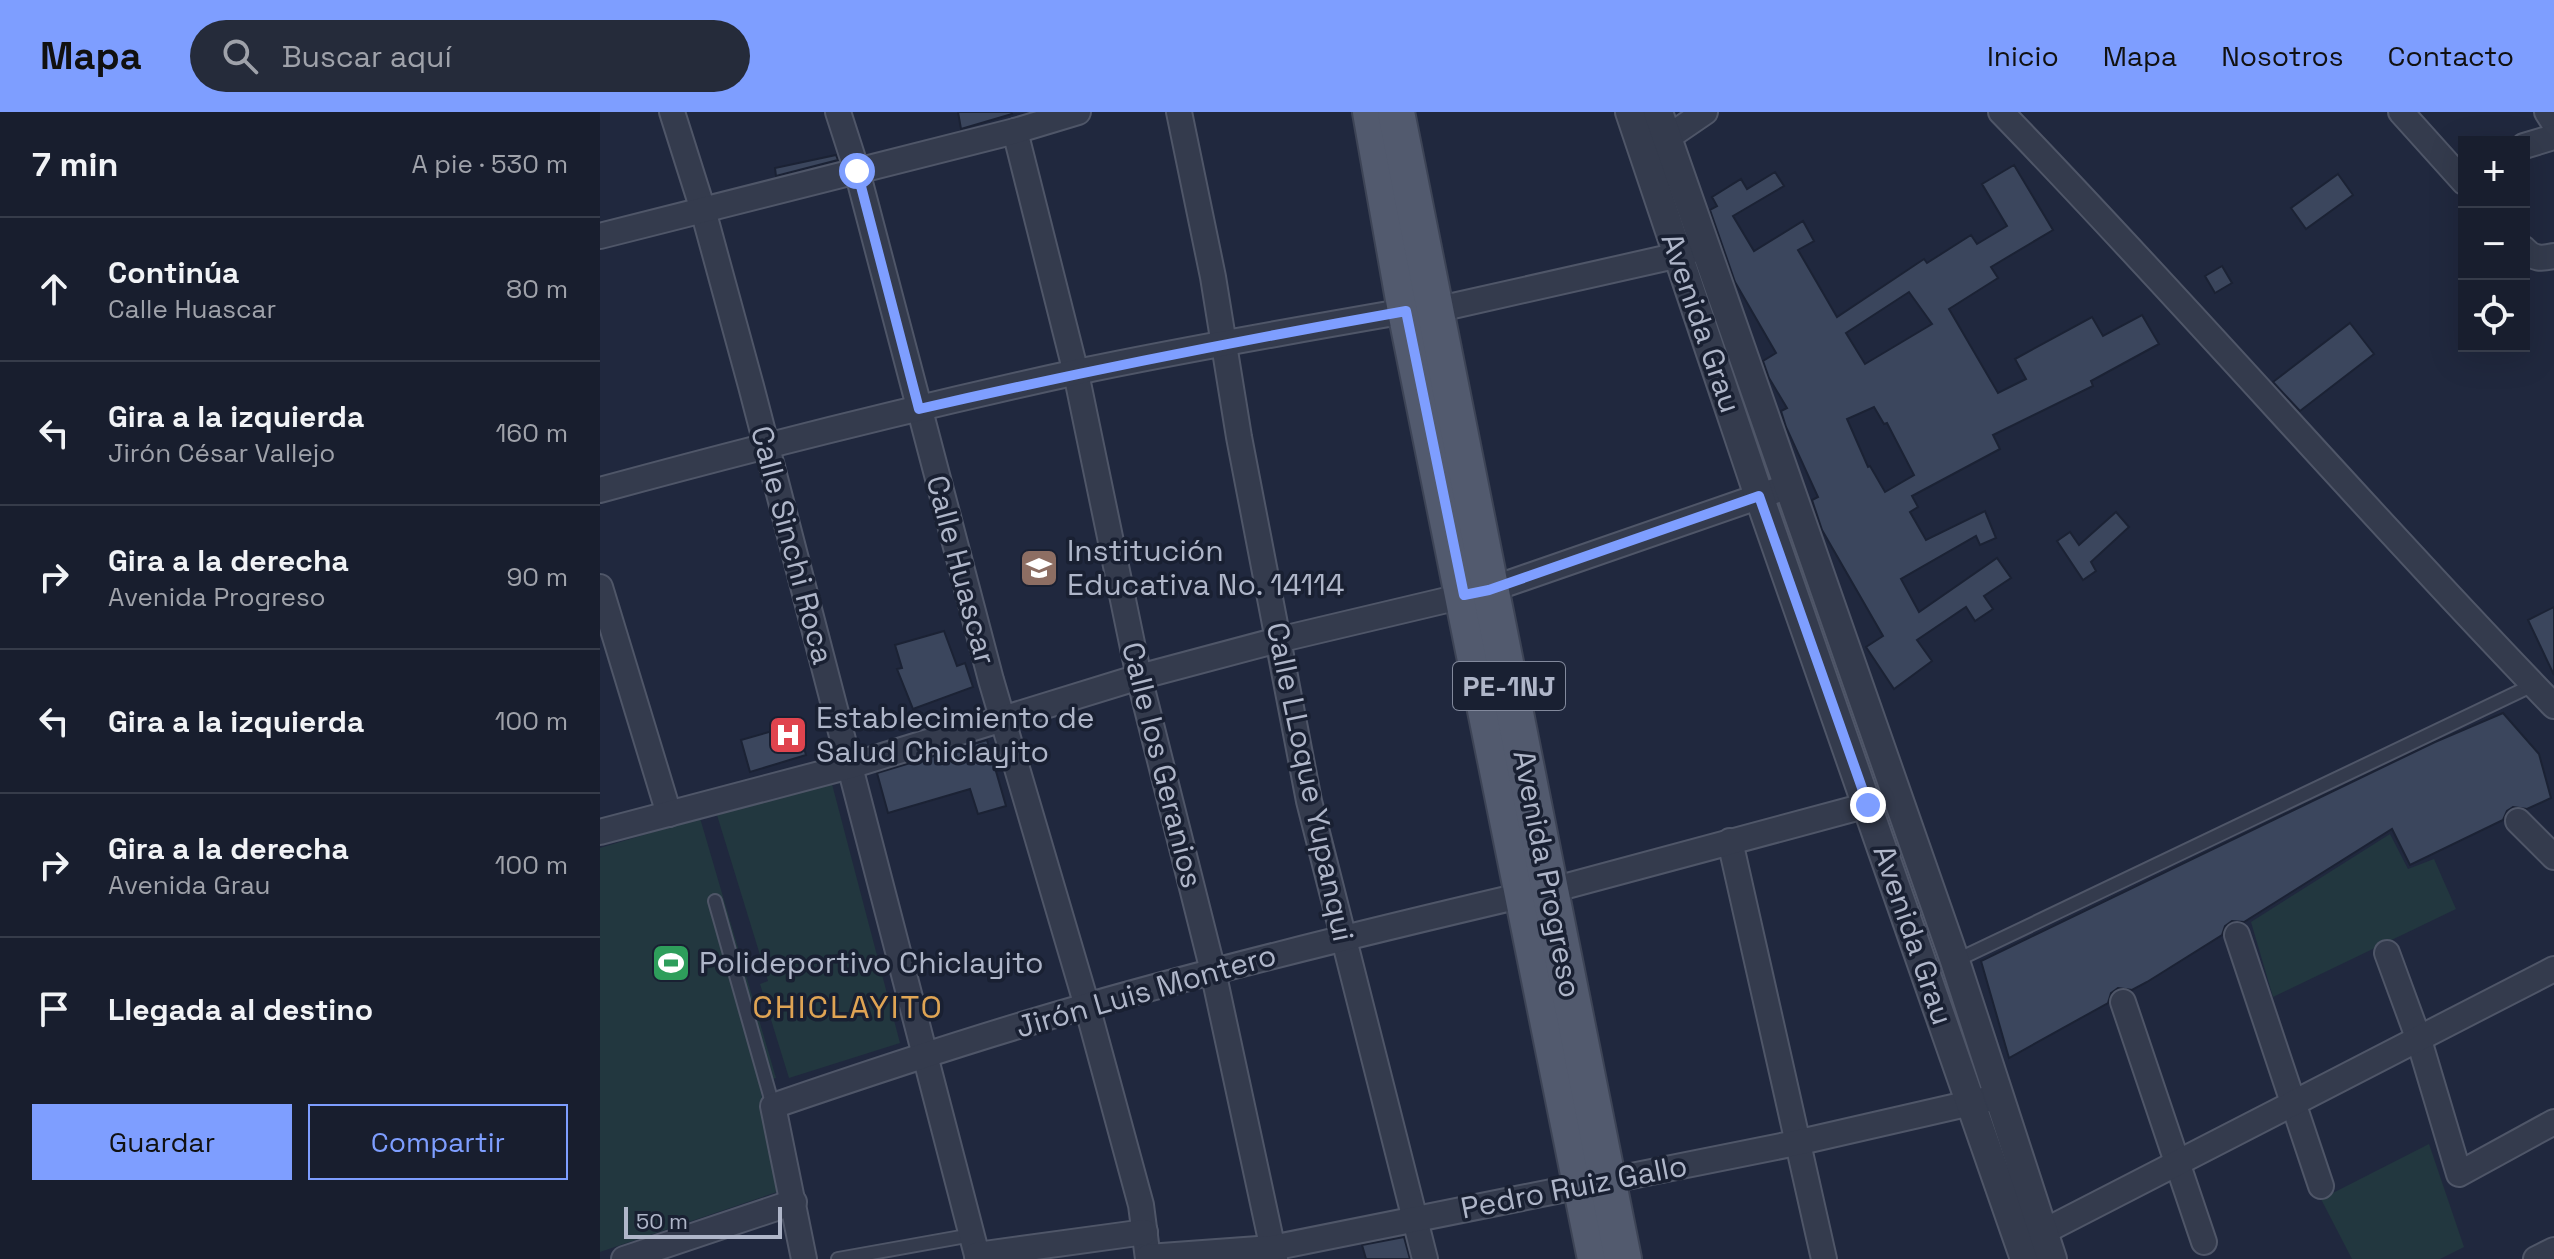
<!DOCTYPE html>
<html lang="es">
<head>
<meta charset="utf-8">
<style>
  body { margin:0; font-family:"Space Grotesk",sans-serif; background:#252b3a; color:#f1f3f6 }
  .controls { position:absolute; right:24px; top:24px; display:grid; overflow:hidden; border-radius:0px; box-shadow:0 8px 32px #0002 }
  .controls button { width:72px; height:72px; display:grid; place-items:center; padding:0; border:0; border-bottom:2px solid #363c4a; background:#181e2e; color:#f1f3f6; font:40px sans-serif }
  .scale { position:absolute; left:24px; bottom:20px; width:158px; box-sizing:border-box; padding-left:8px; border:4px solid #afb6c9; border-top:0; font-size:22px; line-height:28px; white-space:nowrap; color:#afb6c9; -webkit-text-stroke:6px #192032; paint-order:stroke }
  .stop { position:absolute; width:24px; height:24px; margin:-18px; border:6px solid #7e9eff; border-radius:50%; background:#fff }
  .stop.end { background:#7e9eff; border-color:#fff; box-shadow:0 2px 8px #0008 }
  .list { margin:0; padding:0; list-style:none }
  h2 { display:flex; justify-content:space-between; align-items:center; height:104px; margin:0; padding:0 32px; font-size:34px }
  h2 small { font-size:26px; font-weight:400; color:#9fa2aa }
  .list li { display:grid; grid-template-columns:52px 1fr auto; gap:24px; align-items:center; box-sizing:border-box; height:144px; padding:0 32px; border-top:2px solid #363c4a }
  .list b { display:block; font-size:30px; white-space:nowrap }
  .list p { margin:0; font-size:26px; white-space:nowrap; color:#9fa2aa }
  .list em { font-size:26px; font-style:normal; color:#9fa2aa }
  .actions { display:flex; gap:16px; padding:24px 32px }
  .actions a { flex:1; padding:18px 0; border:2px solid #7e9eff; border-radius:0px; text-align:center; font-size:28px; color:#7e9eff }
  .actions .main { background:#7e9eff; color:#111 }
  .icon { flex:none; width:44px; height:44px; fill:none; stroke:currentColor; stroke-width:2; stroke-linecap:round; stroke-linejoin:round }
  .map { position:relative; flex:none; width:1954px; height:1147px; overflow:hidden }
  header { display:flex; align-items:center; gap:48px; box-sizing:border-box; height:112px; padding:0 40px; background:#7e9eff; color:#111 }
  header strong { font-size:38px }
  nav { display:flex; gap:44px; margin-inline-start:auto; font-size:28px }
  .search { width:560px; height:72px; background:#252b3a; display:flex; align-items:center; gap:20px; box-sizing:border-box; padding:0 28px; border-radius:44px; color:#9fa2aa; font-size:30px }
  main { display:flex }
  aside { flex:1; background:#181e2e }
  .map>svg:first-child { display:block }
  .green { fill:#22373f }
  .building { fill:#3b465d; stroke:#1b2234; stroke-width:2; fill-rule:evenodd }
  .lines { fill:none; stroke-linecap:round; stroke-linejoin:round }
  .service-casing { stroke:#4f5668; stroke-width:16 }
  .minor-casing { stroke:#4f5668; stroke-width:28 }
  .tertiary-casing { stroke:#4f5668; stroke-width:32 }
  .primary-casing { stroke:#3d4456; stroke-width:40 }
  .service { stroke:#343b4d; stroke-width:12 }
  .minor { stroke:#343b4d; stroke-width:24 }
  .tertiary { stroke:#343b4d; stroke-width:28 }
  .primary { stroke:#525a6e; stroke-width:36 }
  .route { stroke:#7e9eff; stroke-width:10 }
  .labels { text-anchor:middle; stroke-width:7; stroke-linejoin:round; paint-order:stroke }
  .shield { fill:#192032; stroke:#82899c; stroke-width:2 }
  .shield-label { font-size:28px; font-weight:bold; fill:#afb6c9 }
  .street-label { font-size:30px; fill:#afb6c9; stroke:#192032 }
  .poi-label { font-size:30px; fill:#afb6c9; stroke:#192032; text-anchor:start }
  .neighbourhood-label { font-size:32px; letter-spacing:2px; fill:#dfa454; stroke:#192032 }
</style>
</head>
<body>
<header>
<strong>Mapa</strong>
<div class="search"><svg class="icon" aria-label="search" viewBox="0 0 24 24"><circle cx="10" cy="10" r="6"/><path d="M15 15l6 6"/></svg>Buscar aquí</div>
<nav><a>Inicio</a><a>Mapa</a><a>Nosotros</a><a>Contacto</a></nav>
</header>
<main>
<aside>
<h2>7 min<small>A pie · 530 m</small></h2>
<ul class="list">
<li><svg class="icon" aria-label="ahead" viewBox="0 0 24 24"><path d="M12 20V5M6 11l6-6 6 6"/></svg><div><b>Continúa</b><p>Calle Huascar</p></div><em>80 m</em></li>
<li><svg class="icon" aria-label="left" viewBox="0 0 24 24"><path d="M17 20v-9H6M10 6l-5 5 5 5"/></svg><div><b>Gira a la izquierda</b><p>Jirón César Vallejo</p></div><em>160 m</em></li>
<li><svg class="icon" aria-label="right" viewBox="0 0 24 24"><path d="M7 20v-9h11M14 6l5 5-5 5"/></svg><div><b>Gira a la derecha</b><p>Avenida Progreso</p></div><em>90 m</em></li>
<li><svg class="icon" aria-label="left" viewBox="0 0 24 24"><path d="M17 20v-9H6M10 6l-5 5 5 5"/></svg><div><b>Gira a la izquierda</b></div><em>100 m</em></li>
<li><svg class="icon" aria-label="right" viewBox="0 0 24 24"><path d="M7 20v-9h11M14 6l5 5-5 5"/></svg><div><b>Gira a la derecha</b><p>Avenida Grau</p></div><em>100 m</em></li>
<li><svg class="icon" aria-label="arrive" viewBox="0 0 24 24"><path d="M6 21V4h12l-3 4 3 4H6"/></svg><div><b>Llegada al destino</b></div></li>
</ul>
<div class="actions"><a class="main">Guardar</a><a>Compartir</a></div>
</aside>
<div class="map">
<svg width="1954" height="1147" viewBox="0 0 1954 1147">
  <rect width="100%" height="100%" fill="#20283e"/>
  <!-- green -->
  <g class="green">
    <polygon points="232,672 300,931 189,966 160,872 168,869 117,703"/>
    <polygon points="100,706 176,966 159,970 180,1079 0,1140 0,736"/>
    <polygon points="1790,722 1808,757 1834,747 1856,797 1673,885 1651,810"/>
    <polygon points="1829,1032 1864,1135 1840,1147 1752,1147 1721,1087"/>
  </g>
  <!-- building -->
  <g class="building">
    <polygon points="358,0 411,0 412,2 361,17"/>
    <polygon points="236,43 238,48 176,64 175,56"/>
    <path d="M 1414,53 L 1453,118 L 1391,155 L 1398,166 L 1349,197 L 1398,281 L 1426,267 L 1415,247 L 1492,205 L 1503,224 L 1542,203 L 1559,232 L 1491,269 L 1493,274 L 1393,323 L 1400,337 L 1312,384 L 1318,395 L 1310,400 L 1326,428 L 1385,399 L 1396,426 L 1380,433 L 1376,424 L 1301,467 L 1319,500 L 1397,446 L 1411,466 L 1384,484 L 1393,497 L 1375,509 L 1366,495 L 1317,528 L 1332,549 L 1294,577 L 1266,535 L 1283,524 L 1222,418 L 1212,388 L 1218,385 L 1186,315 L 1181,299 L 1187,296 L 1169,266 L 1163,249 L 1176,241 L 1135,170 L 1110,98 L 1117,94 L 1112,85 L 1141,67 L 1147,77 L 1175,60 L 1184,74 L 1133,104 L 1154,139 L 1203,109 L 1214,129 L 1198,138 L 1237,205 L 1324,147 L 1327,151 L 1371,123 L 1377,132 L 1407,114 L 1382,72 ZM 1309,180 L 1332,212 L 1265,252 L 1246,221 ZM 1274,295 L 1284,312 L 1287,311 L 1314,363 L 1285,380 L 1270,354 L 1268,355 L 1247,307 Z"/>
    <polygon points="1738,62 1753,83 1706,117 1691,96"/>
    <polygon points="1622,154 1632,171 1615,181 1605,164"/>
    <polygon points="1750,211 1774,242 1700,299 1673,270"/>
    <polygon points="1516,400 1529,415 1491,450 1496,459 1483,468 1457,429 1470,420 1479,433"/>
    <polygon points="1954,495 1954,563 1928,508"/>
    <polygon points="344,519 357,554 365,551 373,575 313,597 297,557 302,556 295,533"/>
    <polygon points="1903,601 1939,642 1951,686 1927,697 1913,695 1907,699 1903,708 1810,753 1792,717 1644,810 1632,809 1625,814 1622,823 1547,870 1532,878 1518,876 1511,881 1508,891 1409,946 1381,849 1835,630"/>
    <polygon points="197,612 206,643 150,660 141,628"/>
    <polygon points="387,628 406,694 378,702 370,677 288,701 277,661"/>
    <polygon points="804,1125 810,1147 766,1147 762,1133"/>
  </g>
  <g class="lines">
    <!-- service casing -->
    <g class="service-casing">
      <g id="service">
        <polyline points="115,789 173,994"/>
        <polyline points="1355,849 1933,573"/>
        <polyline points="238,1147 372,1123"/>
      </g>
    </g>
    <!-- minor casing -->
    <g class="minor-casing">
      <g id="minor">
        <polyline points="72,0 103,98 151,274 378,1147"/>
        <polyline points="238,0 257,59 391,568 487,894 541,1093 548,1147"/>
        <polyline points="579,0 613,165 639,325 709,689 825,1147"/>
        <path d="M 1401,0 C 1589,194 1766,400 1954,594"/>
        <polyline points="1801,0 1864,70"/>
        <polyline points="1947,0 1954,11"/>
        <polyline points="415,19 476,261 539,565 613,859 675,1147"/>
        <polyline points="1067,26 1105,0"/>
        <polyline points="1924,34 1954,25"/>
        <polyline points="0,124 415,19 478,0"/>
        <path d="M 1924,137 C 1933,147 1941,147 1954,144"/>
        <polyline points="835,198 1079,143 1095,137"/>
        <path d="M 0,378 C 158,335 317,295 477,260 C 586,237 696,218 806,199"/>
        <polyline points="0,475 69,702"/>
        <polyline points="1918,709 1954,745"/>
        <polyline points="0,720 250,654 539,565 678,528 889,478 1189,374"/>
        <polyline points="1130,729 1224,1147"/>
        <polyline points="952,778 1268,693"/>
        <polyline points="1637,823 1721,1074"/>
        <polyline points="1787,841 1819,928 1859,1062 1954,1010"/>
        <polyline points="1523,890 1604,1130"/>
        <polyline points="1443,1120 1954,857"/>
        <polyline points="377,1143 545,1120"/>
        <polyline points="548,1145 672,1136 1196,1031 1388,987"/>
        <polyline points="24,1147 194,1090"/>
        <path d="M 204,1147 L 173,994 C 278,958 383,923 490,893 C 634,852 779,817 924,783"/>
        <polyline points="1936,1147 1954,1138"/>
      </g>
    </g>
    <!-- tertiary casing -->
    <g class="tertiary-casing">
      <g id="tertiary">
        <polyline points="1030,0 1159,384 1425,1147"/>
        <polyline points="1058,0 1355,849 1452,1147"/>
      </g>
    </g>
    <!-- primary casing -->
    <g class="primary-casing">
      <g id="primary">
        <polyline points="771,0 806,199 996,1147"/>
        <polyline points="796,0 1023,1147"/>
      </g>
    </g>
    <!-- service -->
    <use href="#service" class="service"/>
    <!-- minor -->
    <use href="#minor" class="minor"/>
    <!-- tertiary -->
    <use href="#tertiary" class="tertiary"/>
    <!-- primary -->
    <use href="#primary" class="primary"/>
  </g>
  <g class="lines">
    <!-- route -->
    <path class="route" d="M 257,59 L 319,297 C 480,260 642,228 806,199 L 864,483 L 889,478 L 1159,384 L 1268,693"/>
  </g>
  <!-- icons -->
  <defs>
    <g id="school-square" transform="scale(2)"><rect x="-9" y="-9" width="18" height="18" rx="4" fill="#8d6e63" stroke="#192032"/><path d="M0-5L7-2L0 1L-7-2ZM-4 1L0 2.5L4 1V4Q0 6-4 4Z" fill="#fff"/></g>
    <g id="hospital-square" transform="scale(2)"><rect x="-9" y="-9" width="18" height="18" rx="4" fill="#e0444e" stroke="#192032"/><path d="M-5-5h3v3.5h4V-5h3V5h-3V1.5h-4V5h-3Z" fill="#fff"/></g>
    <g id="stadium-square" transform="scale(2)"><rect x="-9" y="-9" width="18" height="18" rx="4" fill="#2e9e5b" stroke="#192032"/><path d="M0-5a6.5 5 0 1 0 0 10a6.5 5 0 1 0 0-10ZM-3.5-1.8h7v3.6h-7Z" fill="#fff"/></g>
  </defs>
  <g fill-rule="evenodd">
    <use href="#school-square" x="439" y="456"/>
    <use href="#hospital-square" x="188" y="623"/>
    <use href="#stadium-square" x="71" y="851"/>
  </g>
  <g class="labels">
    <!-- shield labels -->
    <rect class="shield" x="853" y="550" width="112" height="48" rx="6"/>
    <g class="shield-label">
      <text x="909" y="584">PE-1NJ</text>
    </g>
    <!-- street labels -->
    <g class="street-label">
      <text transform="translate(1101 211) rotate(71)" y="10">Avenida Grau</text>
      <text transform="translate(192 433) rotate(75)" y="10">Calle Sinchi Roca</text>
      <text transform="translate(361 458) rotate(75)" y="10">Calle Huascar</text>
      <text transform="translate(562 653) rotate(76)" y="10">Calle los Geranios</text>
      <text transform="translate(710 670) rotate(78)" y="10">Calle LLoque Yupanqui</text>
      <text transform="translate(947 762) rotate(79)" y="10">Avenida Progreso</text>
      <text transform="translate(1313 823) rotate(71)" y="10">Avenida Grau</text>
      <text transform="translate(546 879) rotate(-16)" y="10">Jirón Luis Montero</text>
      <text transform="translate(974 1075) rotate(-11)" y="10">Pedro Ruiz Gallo</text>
    </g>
    <!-- poi labels -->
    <g class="poi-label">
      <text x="467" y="449">Institución<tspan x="467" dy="34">Educativa No. 14114</tspan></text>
      <text x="216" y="616">Establecimiento de<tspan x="216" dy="34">Salud Chiclayito</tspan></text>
      <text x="99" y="861">Polideportivo Chiclayito</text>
    </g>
    <!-- neighbourhood labels -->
    <g class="neighbourhood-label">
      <text x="248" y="906">CHICLAYITO</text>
    </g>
  </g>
</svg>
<div class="controls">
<button>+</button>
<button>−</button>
<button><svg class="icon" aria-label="locate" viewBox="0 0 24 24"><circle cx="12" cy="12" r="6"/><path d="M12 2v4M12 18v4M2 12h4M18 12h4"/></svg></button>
</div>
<div class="scale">50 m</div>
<div class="stop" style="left:257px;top:59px"></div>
<div class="stop end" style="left:1268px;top:693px"></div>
</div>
</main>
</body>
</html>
